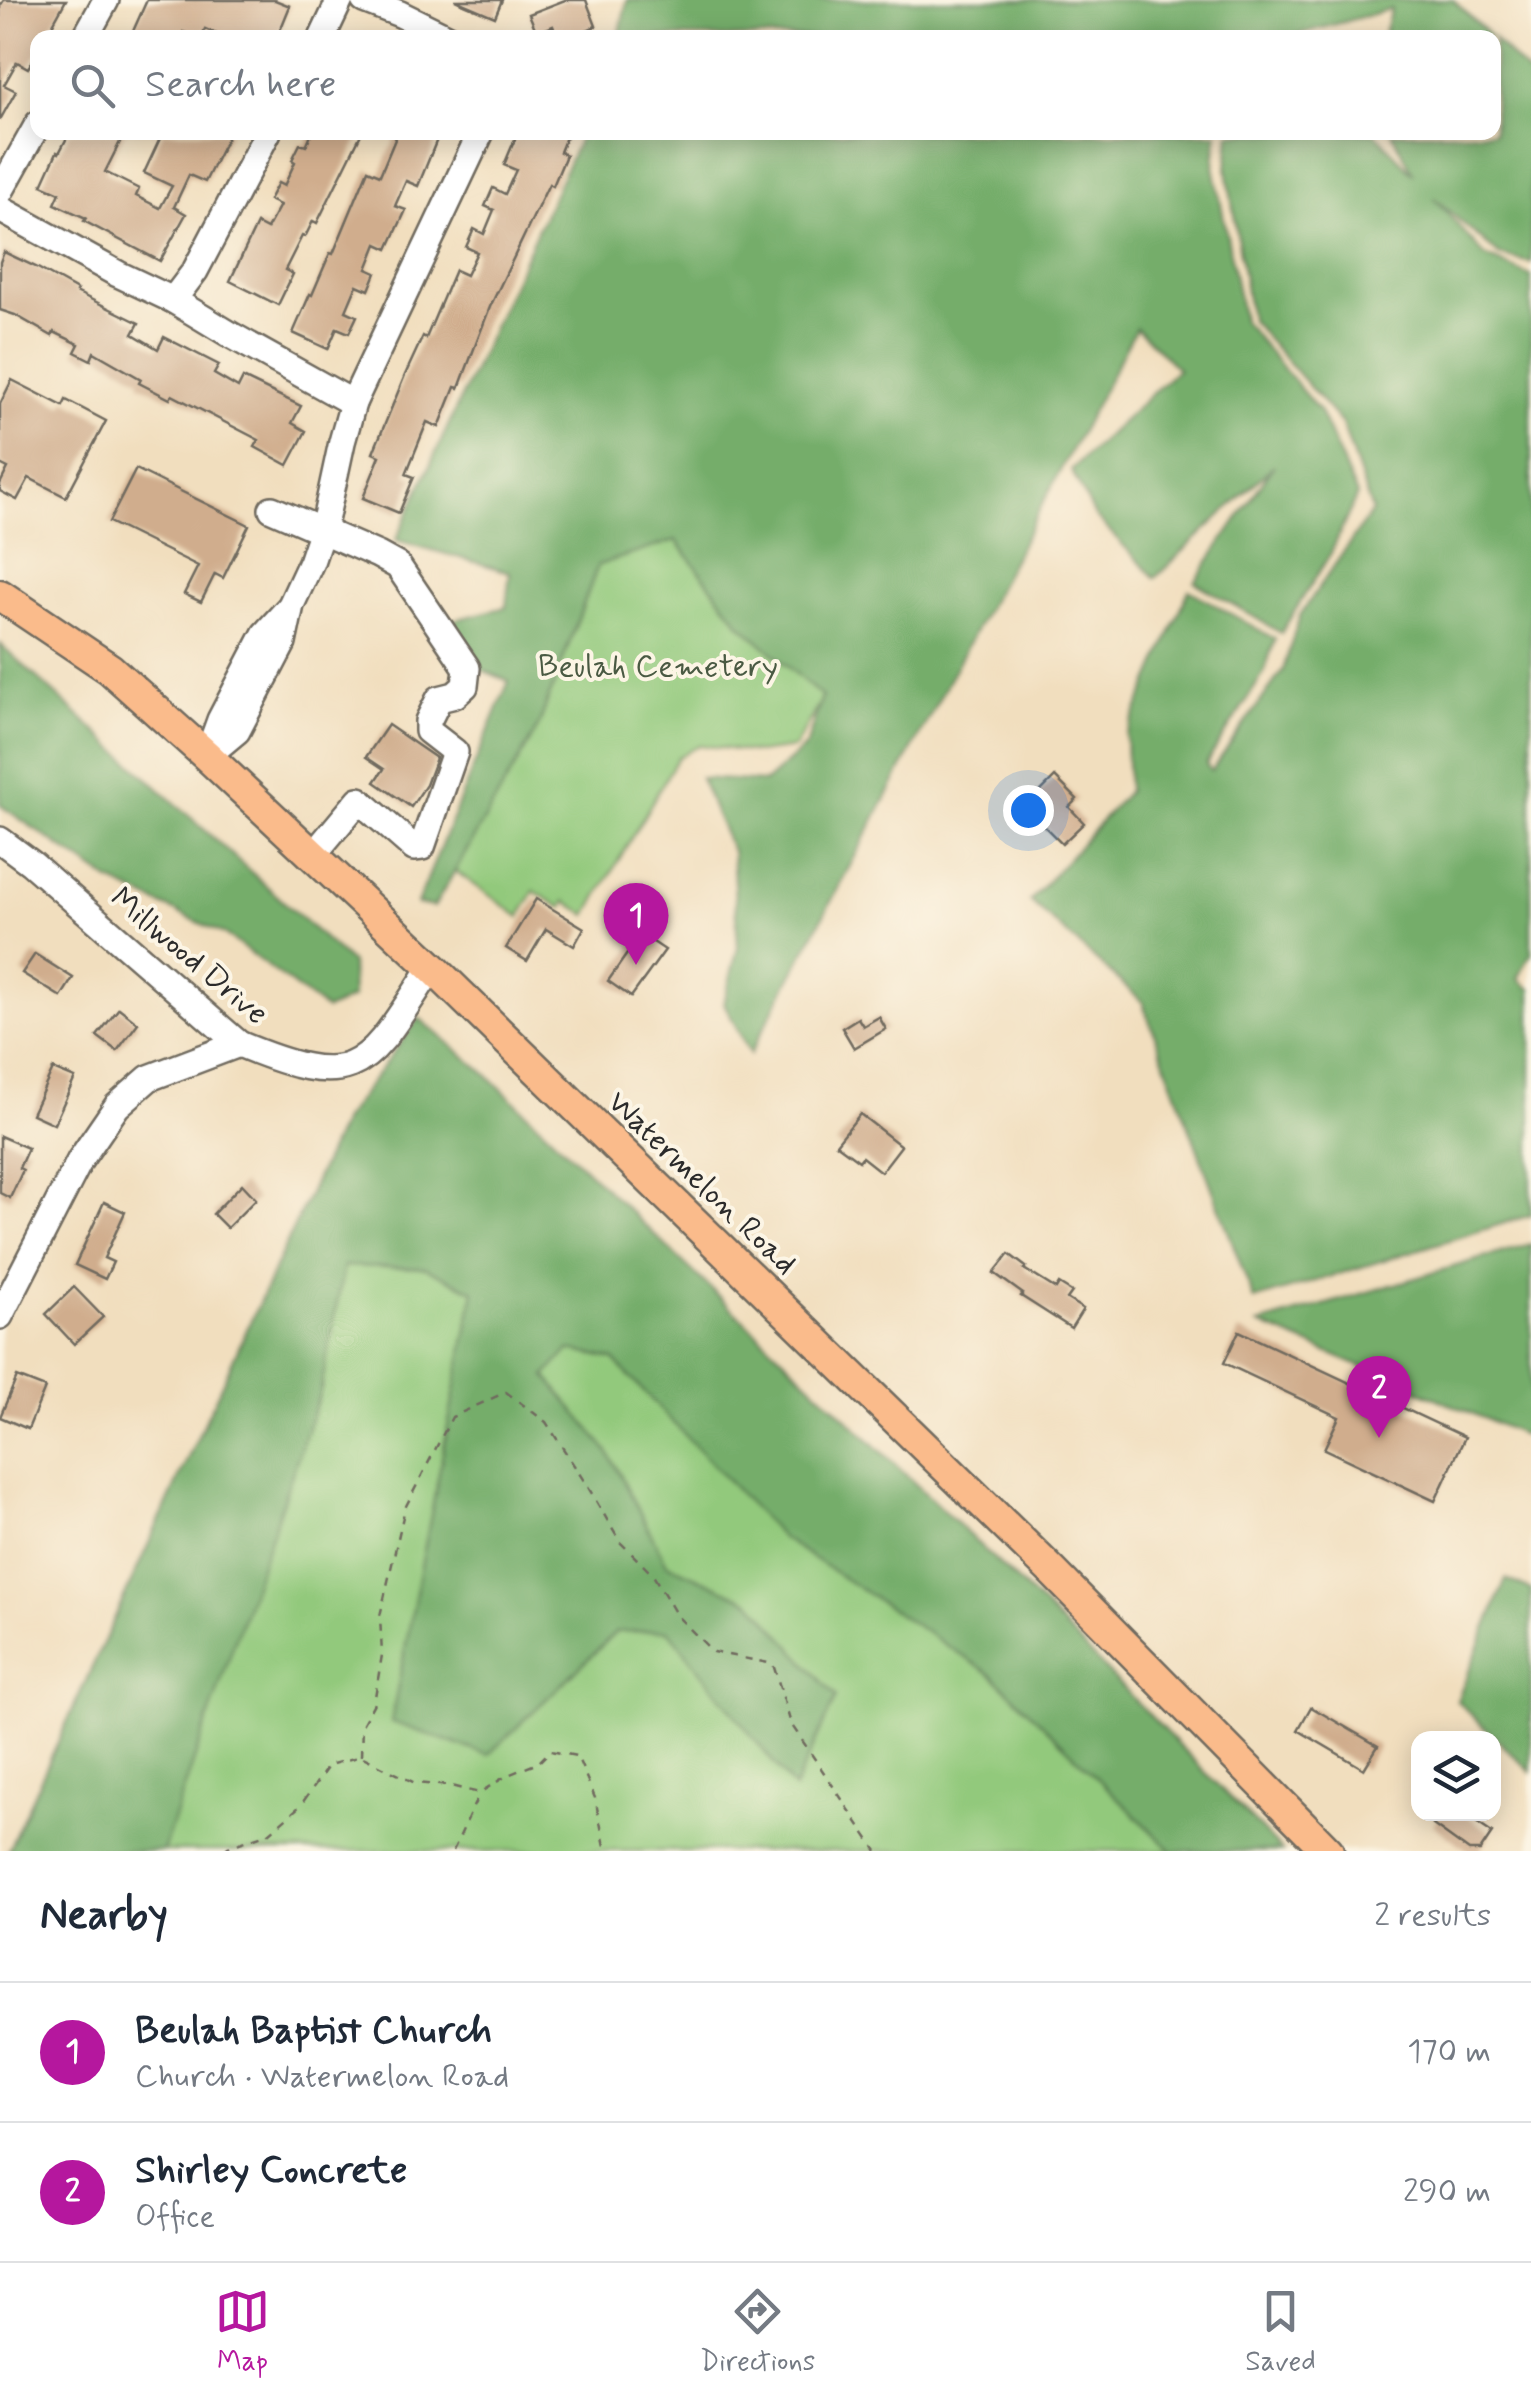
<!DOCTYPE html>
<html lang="en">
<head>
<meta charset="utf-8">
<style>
  body { margin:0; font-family:Mynerve,sans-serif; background:#f2f2f3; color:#1f2937 }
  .controls { position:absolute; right:30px; bottom:30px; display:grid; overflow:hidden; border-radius:20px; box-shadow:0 5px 25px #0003 }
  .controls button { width:90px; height:90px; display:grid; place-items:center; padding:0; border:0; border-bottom:2px solid #e0e1e3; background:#fff; color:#1f2937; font:50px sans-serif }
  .you { position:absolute; left:1028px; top:810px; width:35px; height:35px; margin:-25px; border:8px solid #fff; border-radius:50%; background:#1a73e8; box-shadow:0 0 0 15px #1a73e833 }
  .badge { display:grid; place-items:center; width:65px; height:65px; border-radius:50%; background:#b5179e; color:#fff; font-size:32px; font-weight:700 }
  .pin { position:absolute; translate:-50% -82px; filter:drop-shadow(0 2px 5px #0008) }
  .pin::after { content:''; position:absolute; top:52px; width:35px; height:30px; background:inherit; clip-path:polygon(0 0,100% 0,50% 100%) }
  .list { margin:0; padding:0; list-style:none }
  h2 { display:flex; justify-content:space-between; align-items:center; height:130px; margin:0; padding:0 40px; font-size:42px }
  h2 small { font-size:32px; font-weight:400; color:#747a83 }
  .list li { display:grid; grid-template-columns:65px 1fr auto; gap:30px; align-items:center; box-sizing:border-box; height:140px; padding:0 40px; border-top:2px solid #e0e1e3 }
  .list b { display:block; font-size:38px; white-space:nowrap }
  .list p { margin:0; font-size:32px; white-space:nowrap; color:#747a83 }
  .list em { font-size:32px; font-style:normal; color:#747a83 }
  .icon { flex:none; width:55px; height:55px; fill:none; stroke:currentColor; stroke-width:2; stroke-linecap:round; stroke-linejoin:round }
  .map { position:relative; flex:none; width:1531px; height:1851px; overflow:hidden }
  .search { position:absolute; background:#fff; box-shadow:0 5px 25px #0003; left:30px; right:30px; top:30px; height:110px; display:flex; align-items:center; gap:25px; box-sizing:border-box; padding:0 35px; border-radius:20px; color:#747a83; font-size:38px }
  .sheet { height:410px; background:#fff }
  nav { display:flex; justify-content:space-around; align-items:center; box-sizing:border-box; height:140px; border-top:2px solid #e0e1e3; background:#fff; font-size:28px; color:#747a83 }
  nav a { display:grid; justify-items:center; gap:5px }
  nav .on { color:#b5179e }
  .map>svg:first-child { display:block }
  .green { fill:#92c97b; stroke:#5e7a53; stroke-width:2.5 }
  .forest { fill:#75ad6b; stroke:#506c4b; stroke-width:2.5 }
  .building { fill:#d0ad8d }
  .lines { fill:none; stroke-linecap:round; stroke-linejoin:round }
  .minor-casing { stroke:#706a5e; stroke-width:30 }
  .major-casing { stroke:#706a5e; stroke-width:35 }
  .path { stroke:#706a5e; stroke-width:2.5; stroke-dasharray:8 8; stroke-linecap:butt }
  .minor { stroke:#fff; stroke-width:25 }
  .major { stroke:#fabb8b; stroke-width:30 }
  .labels { text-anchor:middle; stroke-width:8; stroke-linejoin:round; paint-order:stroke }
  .park-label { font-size:32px; fill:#4a5a43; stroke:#fcf5e5 }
  .street-label { font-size:32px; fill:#2b2b2b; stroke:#fcf5e5 }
</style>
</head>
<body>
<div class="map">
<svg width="1531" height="1851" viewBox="0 0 1531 1851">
  <rect width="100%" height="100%" fill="#fcf5e5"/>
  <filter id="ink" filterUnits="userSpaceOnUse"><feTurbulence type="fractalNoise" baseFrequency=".01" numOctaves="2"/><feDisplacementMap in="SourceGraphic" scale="20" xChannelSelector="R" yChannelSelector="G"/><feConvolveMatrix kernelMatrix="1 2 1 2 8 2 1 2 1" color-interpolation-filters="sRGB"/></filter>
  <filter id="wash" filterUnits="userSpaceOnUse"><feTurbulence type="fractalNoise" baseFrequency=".0048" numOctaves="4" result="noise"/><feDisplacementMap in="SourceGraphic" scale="40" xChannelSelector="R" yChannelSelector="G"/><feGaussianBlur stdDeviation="2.25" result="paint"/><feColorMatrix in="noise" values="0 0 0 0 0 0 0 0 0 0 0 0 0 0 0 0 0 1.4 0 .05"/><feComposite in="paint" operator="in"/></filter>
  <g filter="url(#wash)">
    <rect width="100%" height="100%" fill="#f1debe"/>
    <!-- green -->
    <g class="green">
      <polygon points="676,539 740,624 823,697 794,748 757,753 700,745 678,757 587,915 566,901 562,908 534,891 520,917 455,871 538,727 598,565"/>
      <polygon points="528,1115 1038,1601 1282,1851 8,1851 343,1120"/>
    </g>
    <!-- forest -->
    <g class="forest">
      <polygon points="627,0 1453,0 1491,37 1383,37 1391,9 1285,38 619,37"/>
      <polygon points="1494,40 1531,77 1531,263 1499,255 1434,198 1485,256 1531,276 1531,953 1518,979 1531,989 1531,1215 1254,1300 1142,1001 1030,901 1128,791 1126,736 1189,590 1275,639 1264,673 1206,764 1211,771 1283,670 1300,615 1372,511 1342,424 1250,319 1227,169 1230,133 1375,133 1414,175 1392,133 1494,132"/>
      <polygon points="582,132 1217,133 1214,166 1243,321 1320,412 1357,495 1331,553 1281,633 1195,582 1274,465 1155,578 1095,516 1071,470 1178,369 1136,328 750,1054 724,1003 738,947 732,851 700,778 765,782 806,746 822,697 740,624 676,540 598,565 538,727 434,907 417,904 509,681 472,666 446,622 506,607 510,572 396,540"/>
      <polygon points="0,644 351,963 352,998 326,1010 226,935 110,881 0,805"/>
      <polygon points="419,1018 486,1074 1038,1601 1282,1851 1172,1851 992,1675 782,1538 613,1359 569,1350 546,1376 607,1450 667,1564 751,1601 836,1697 794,1789 668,1630 616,1632 488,1755 391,1722 474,1291 426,1268 344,1266 321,1389 163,1851 8,1851 343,1120"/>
      <polygon points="1531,1244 1531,1438 1259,1324"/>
      <polygon points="1506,1579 1531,1590 1531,1772 1457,1701"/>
    </g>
    <g id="blocks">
      <!-- building -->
      <g class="building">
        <polygon points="4,0 66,0 45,38 38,38 38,52 28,68 17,62 4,85 16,91 0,120 0,6"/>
        <polygon points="147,0 275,0 290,6 277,38 226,38 205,29 201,38 183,32 181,38 130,38"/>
        <polygon points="455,0 502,0 495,17"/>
        <polygon points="565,0 586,0 596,26 569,38 558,38 553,26 537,33 529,14"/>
        <polygon points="70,132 125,132 105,172 139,189 136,196 160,208 172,186 144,173 163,132 230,132 205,182 189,175 174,207 186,214 160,261 84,221 86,218 55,204 60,193 42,185 57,152 59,153"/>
        <polygon points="312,132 362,132 317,223 313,221 305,237 302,236 285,270 293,274 278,305 230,281 257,224 267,229 280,205 269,200 278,183 284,186 295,162 292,160 300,144 306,146"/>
        <polygon points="398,132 440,132 418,186 406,181 395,206 406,210 388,249 377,244 367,269 376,273 369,290 357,285 346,311 357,316 349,333 337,328 328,349 293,333 310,294 312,295 330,253 333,254 368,170 380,175"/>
        <polygon points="518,132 568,132 560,152 566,155 553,186 549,184 490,307 459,388 455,387 439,427 427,422 406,474 414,477 399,513 363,498 380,456 373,453 405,375 423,336 426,338 455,270 466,275 477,252 466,247 474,229 484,234 494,210 485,206 493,188 505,194 516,170 504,165"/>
        <polygon points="4,252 36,267 77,290 76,292 139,323 133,334 158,349 164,337 219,365 214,374 238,388 243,378 301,406 292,423 306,431 288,465 255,447 259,440 172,395 170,399 139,383 141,379 94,352 91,360 75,352 79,344 54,332 52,336 15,315 0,310 0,262"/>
        <polygon points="12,380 63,406 66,400 106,421 66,497 29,478 17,500 0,491 0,484 8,468 0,464 0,404"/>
        <polygon points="136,469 249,525 223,578 215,574 201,602 184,594 198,566 109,522"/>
        <polygon points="388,725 436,758 426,785 411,807 375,782 384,769 366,757"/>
        <polygon points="1055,777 1077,799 1069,807 1084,823 1062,844 1042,824 1048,818 1031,801"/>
        <polygon points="536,899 584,928 574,946 546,929 527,961 506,948"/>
        <polygon points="641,934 665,950 631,997 608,981"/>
        <polygon points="35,954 73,978 61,997 22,973"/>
        <polygon points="119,1008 138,1023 117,1051 97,1036"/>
        <polygon points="879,1017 886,1029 854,1048 842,1028 858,1018 863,1026"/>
        <polygon points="53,1069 75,1078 54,1124 32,1114"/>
        <polygon points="860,1114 901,1146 881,1172 862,1157 859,1161 836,1144"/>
        <polygon points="0,1136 28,1148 19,1168 23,1170 10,1198 0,1193"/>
        <polygon points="242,1184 256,1199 227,1228 213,1214"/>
        <polygon points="104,1202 125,1212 104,1258 113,1262 105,1279 75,1265"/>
        <polygon points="1009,1254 1026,1267 1024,1269 1056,1289 1059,1284 1072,1292 1067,1299 1083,1309 1071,1328 1021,1296 1023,1294 994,1273"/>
        <polygon points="74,1287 103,1317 74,1344 46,1314"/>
        <polygon points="1239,1331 1465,1437 1435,1501 1324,1449 1339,1417 1224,1363"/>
        <polygon points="17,1377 45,1388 28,1429 0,1417"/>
        <polygon points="1311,1707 1378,1746 1364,1769 1298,1730"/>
        <polygon points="1441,1814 1464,1814 1492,1833 1480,1851 1469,1851 1433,1825"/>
      </g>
    </g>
  </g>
  <g filter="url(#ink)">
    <use href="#blocks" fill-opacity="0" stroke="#706a5e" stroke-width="2.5"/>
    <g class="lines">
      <!-- minor casing -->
      <g class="minor-casing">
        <g id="minor">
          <polyline points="364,0 400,14 449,38"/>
          <polyline points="85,38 106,0"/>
          <polyline points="322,38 340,0"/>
          <polyline points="0,192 38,124"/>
          <polyline points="0,209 118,274 173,300 231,335 353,403"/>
          <polyline points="173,300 195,271 268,132"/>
          <polyline points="272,509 378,555 398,566 467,668 465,686 455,695 439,699 428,721 428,731 455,752 422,847 414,848 359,800 313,855"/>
          <polyline points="207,756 237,731 283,643 291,605 311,562 325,521 342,442 353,403 481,132"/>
          <polyline points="207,756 220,720 265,634 288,609"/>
          <path d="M 0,840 L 31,863 L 239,1044 C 361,1095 366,1067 432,967"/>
          <polyline points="0,1316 80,1160 117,1106 149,1078 239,1044"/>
        </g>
      </g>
      <!-- major casing -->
      <g class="major-casing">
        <polyline id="major" points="0,595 110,669 207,756 432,967 1051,1570 1328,1851"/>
      </g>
      <!-- path -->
      <g class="path">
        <polyline points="361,1756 362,1725 374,1703 382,1655 380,1616 405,1508 452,1417 506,1392 546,1422 588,1487 620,1542 653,1575 677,1616 713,1652 773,1664 791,1724 877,1851"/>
        <polyline points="224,1851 228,1847 269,1833 300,1806 329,1765 361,1756 415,1783 451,1786 479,1793 508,1775 538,1763 550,1751 577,1756 595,1798 606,1851"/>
        <polyline points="453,1851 479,1794"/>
      </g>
      <!-- minor -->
      <use href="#minor" class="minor"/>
      <!-- major -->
      <use href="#major" class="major"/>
    </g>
  </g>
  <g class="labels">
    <!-- park labels -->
    <g class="park-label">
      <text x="658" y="676">Beulah Cemetery</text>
    </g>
    <!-- street labels -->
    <g class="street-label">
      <text transform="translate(190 955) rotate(40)" y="11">Millwood Drive</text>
      <text transform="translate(703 1182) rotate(44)" y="11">Watermelon Road</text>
    </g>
  </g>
</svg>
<div class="controls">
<button><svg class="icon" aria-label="layers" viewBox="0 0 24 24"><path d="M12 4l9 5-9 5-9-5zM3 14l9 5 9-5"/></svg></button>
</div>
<div class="you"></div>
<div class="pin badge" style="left:636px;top:965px">1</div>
<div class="pin badge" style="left:1379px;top:1438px">2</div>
<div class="search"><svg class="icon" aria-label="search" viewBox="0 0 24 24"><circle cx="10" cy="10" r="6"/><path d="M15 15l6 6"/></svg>Search here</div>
</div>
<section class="sheet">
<h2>Nearby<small>2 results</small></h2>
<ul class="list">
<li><span class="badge">1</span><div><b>Beulah Baptist Church</b><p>Church · Watermelon Road</p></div><em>170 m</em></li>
<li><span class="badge">2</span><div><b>Shirley Concrete</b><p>Office</p></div><em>290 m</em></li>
</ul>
</section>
<nav>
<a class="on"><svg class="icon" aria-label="map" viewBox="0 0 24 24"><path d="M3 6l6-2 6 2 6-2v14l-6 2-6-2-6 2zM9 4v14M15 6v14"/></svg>Map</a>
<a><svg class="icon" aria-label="directions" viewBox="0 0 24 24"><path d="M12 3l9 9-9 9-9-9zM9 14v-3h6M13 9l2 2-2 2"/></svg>Directions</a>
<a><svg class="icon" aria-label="saved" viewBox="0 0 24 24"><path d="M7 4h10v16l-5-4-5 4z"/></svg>Saved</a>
</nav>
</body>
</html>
